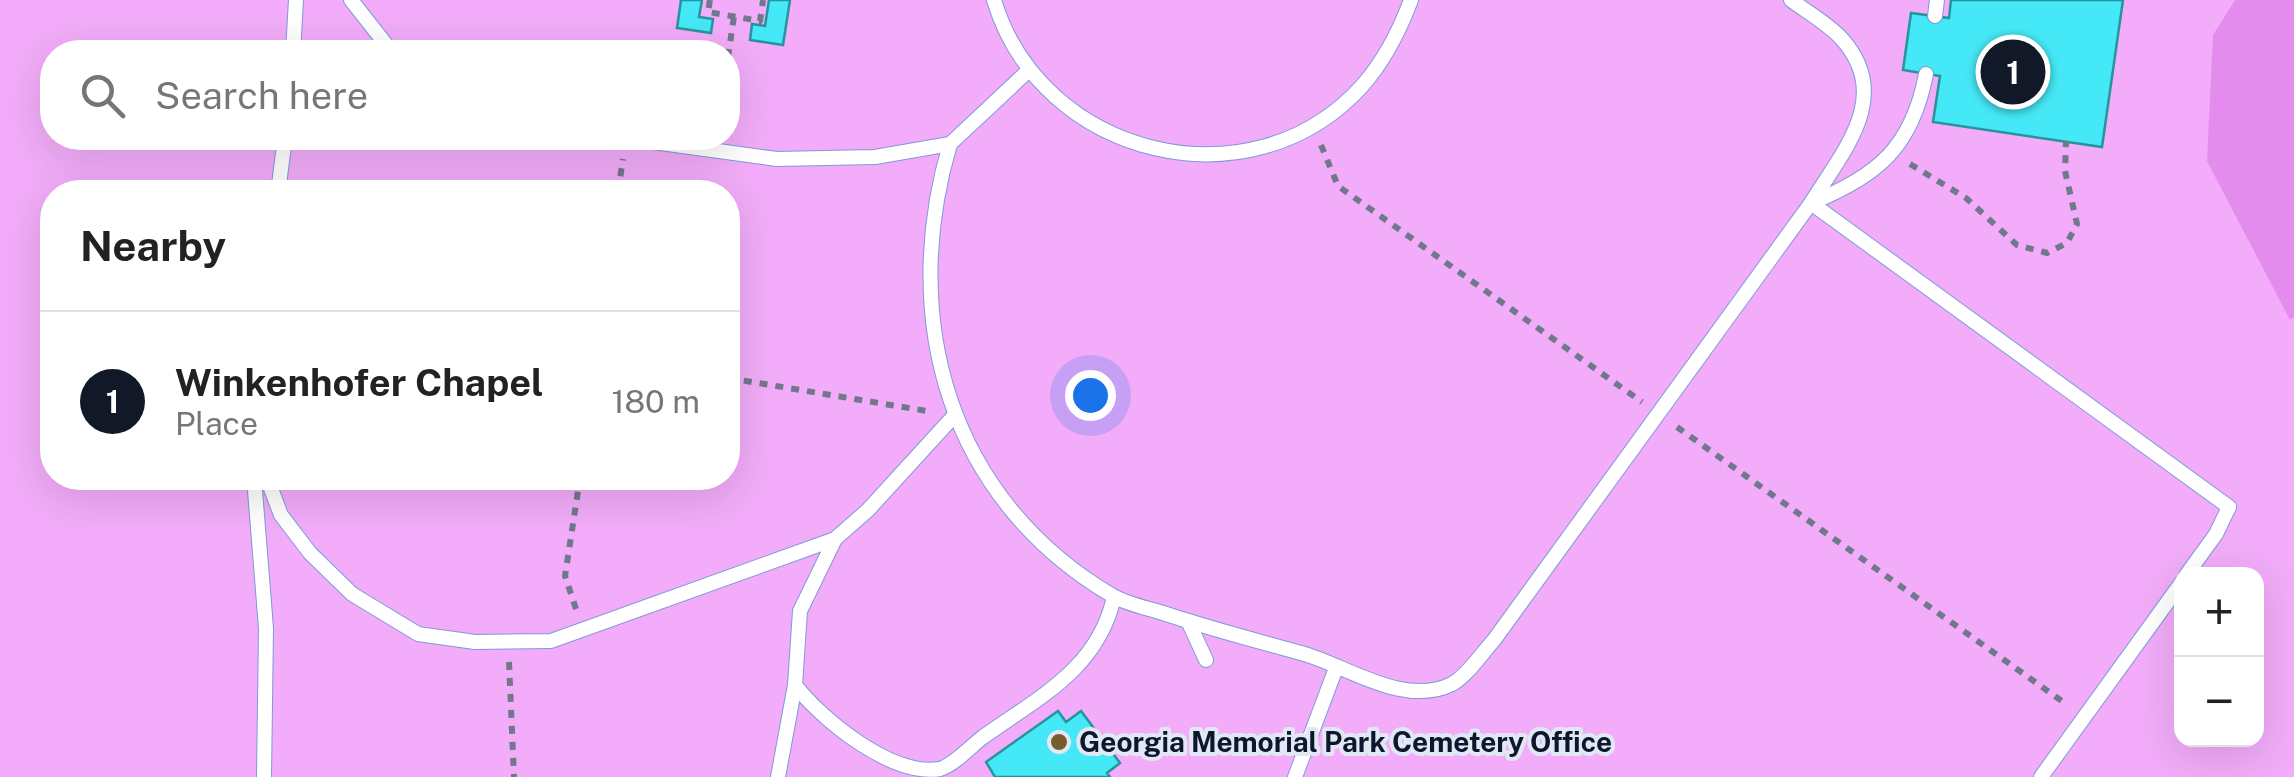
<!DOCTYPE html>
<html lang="en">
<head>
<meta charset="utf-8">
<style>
  body { margin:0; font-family:"Public Sans",sans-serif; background:#f2f2f2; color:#222 }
  .controls { position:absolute; right:30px; bottom:30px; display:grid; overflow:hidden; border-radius:20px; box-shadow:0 10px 40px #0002 }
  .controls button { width:90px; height:90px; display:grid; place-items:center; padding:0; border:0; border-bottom:2px solid #e0e0e0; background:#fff; color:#222; font:50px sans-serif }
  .you { position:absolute; left:1090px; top:395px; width:35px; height:35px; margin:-25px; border:8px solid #fff; border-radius:50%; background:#1a73e8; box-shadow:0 0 0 15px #1a73e833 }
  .badge { display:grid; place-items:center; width:65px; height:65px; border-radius:50%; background:#111827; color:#fff; font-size:32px; font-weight:700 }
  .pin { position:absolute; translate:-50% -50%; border:5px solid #fff; box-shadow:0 2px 10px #0006 }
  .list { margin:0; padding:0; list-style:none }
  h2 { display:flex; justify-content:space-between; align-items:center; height:130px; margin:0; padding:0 40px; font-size:42px }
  h2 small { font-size:32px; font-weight:400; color:#767676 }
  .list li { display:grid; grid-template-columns:65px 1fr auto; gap:30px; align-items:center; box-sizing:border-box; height:180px; padding:0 40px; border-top:2px solid #e0e0e0 }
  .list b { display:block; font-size:38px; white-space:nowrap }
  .list p { margin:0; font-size:32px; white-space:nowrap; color:#767676 }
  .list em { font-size:32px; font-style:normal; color:#767676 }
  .icon { flex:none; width:55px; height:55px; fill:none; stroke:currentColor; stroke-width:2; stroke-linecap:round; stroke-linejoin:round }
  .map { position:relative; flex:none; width:2294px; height:777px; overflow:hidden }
  .search { position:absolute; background:#fff; box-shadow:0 10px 40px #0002; left:40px; top:40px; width:700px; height:110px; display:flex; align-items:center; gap:25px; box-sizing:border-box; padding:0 35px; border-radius:40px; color:#767676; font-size:38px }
  .panel { position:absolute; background:#fff; box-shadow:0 10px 40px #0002; left:40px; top:180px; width:700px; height:310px; border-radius:40px }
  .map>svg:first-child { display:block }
  .green { fill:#f2acf9; fill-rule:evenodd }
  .forest { fill:#e48ced }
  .building { fill:#45e8f6; stroke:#27949d; stroke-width:2.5 }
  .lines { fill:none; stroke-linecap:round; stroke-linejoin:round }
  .service-casing { stroke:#7d9bd6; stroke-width:16 }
  .path { stroke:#70798b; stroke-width:6; stroke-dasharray:8 8; stroke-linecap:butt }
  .service { stroke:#fff; stroke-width:14 }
  .poi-dot { fill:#755d2e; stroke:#e1e8f4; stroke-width:4 }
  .labels { text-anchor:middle; stroke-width:8; stroke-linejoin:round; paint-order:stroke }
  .poi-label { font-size:28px; font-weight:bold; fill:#0c162d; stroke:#e1e8f4; text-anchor:start }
</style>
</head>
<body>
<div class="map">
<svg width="2294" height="777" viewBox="0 0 2294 777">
  <rect width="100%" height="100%" fill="#e1e8f4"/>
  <!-- green -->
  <path class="green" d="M 0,0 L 2294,0 L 2294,777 L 0,777 ZM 52,52 L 728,52 L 728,138 L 52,138 ZM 52,192 L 728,192 L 728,478 L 52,478 ZM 2182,574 L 2256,574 L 2256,740 L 2182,740 Z"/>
  <!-- forest -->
  <polygon class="forest" points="2235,0 2294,0 2294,317 2290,320 2207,161 2213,35"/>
  <!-- building -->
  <g class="building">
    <polygon points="681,0 702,0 699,17 713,19 711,33 677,28"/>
    <polygon points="769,0 790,0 783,45 750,40 752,24 765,26"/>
    <polygon points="1951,0 2123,0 2102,147 1933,122 1940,76 1903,70 1911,13 1949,18"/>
    <polygon points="1058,711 1066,722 1081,711 1120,763 1107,773 1110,777 995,777 986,762"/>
  </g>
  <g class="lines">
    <!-- service casing -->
    <g class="service-casing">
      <g id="service">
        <polyline points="351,0 392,52"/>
        <path d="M 994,0 C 1041,157 1251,209 1362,86 C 1385,60 1399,32 1411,0"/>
        <polyline points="1935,16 1937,0"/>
        <polyline points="293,52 296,0"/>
        <polyline points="624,138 777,159 875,157 950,144 1029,70"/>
        <path d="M 950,144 C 898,320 949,500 1113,596 C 1127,604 1147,608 1163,613 C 1208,628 1254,640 1301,653 C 1346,665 1403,708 1452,684 C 1467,676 1482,653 1494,640 L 1811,203 C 1843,151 1894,96 1841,38 C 1827,23 1807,12 1791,0"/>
        <polyline points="278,192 285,138"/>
        <polyline points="1811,203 2229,507 2216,534 2187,574"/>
        <path d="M 1811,203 C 1878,176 1912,147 1926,74"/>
        <polyline points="254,478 266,628 264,777"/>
        <polyline points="267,478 281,515 310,553 352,594 418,634 475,642 551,641 835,539 868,510 953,417"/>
        <polyline points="1188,621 1206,660"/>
        <path d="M 795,685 C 822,720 892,777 940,769 C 954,765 971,746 983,737 C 1039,697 1098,669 1114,597"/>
        <polyline points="778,777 795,685 800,611 835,539"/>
        <polyline points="1295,777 1336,668"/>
        <polyline points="2041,777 2182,582"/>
      </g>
    </g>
    <!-- path -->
    <g class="path">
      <polyline points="710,0 708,12 760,21 763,0"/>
      <polyline points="728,57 734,16"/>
      <polyline points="1321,145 1338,186 1642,402"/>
      <polyline points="1910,164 1966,198 2017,245 2047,253 2067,243 2077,224 2065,171 2066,141"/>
      <polyline points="618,192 623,159"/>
      <polyline points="728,378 927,411"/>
      <polyline points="1677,427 2066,704"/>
      <polyline points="576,609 565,576 580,478"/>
      <polyline points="509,662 514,777"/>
    </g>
    <!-- service -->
    <use href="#service" class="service"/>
  </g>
  <!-- markers -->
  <circle class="poi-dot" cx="1059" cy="742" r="10"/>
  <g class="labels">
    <!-- poi labels -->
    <g class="poi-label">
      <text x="1079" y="752">Georgia Memorial Park Cemetery Office</text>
    </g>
  </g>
</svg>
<div class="controls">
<button>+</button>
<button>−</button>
</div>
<div class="you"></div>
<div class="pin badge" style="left:2013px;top:72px">1</div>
<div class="search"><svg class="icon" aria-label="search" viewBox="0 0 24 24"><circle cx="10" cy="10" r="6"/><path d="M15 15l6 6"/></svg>Search here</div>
<section class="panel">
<h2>Nearby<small></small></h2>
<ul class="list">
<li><span class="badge">1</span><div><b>Winkenhofer Chapel</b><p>Place</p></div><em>180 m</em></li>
</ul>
</section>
</div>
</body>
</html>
